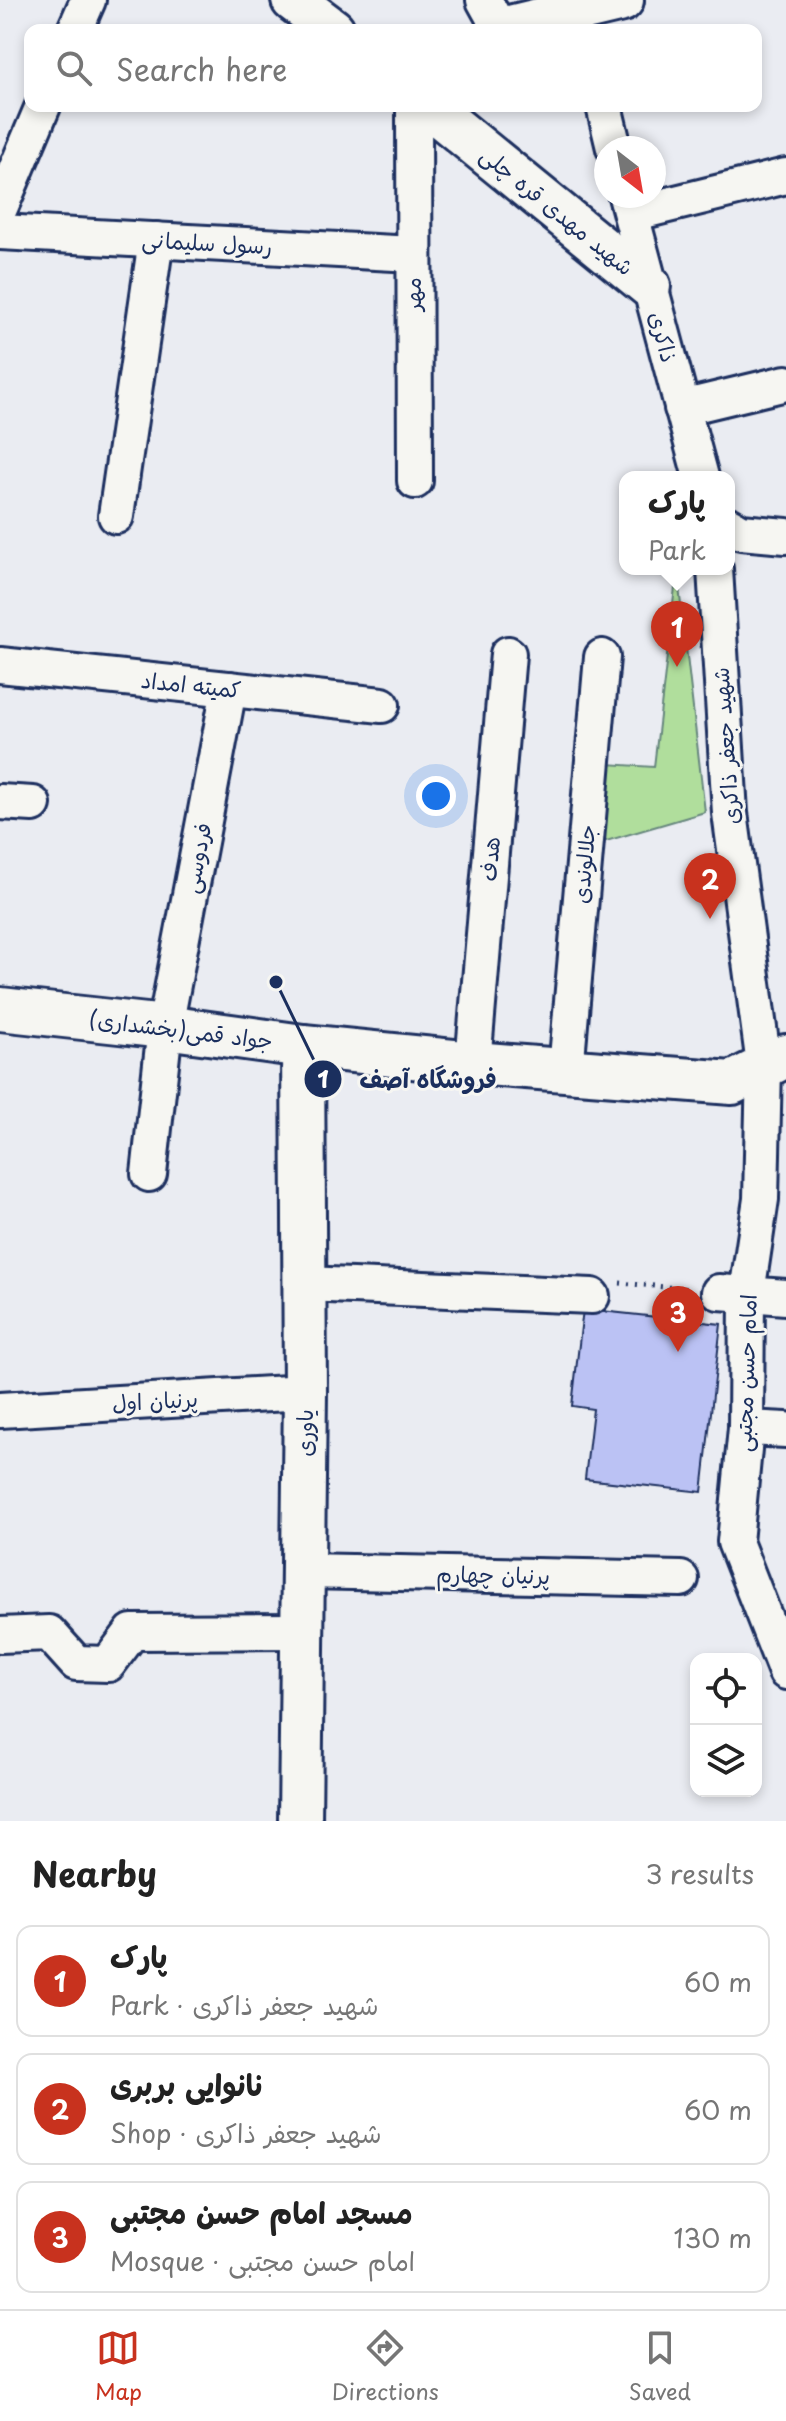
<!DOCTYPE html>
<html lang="en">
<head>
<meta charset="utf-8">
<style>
  body { margin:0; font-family:"Playpen Sans","Playpen Sans Arabic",sans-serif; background:#f2f2f2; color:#222 }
  .controls { position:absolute; right:24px; bottom:24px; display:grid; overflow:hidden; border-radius:16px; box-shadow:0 4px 12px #0003 }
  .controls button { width:72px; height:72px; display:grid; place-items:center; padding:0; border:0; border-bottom:2px solid #e0e0e0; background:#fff; color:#222; font:40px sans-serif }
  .compass { position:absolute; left:594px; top:136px; width:72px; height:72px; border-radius:50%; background:#fff; box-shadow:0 4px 12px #0003; rotate:149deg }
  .you { position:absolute; left:436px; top:796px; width:28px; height:28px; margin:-20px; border:6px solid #fff; border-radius:50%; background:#1a73e8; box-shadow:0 0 0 12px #1a73e833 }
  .badge { display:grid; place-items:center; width:52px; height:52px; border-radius:50%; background:#c8321e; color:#fff; font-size:26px; font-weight:700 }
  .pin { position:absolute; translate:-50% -66px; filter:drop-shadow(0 2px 4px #0008) }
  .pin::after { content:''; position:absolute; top:42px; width:28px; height:24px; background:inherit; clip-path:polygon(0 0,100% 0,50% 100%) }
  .popup { position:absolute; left:619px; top:471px; width:116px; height:104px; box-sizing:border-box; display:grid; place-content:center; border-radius:16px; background:#fff; filter:drop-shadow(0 2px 6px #0005); font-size:26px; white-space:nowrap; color:#767676 }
  .popup b { font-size:30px; color:#222 }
  .popup::after { content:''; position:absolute; left:50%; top:100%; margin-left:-16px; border:16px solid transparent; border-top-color:#fff }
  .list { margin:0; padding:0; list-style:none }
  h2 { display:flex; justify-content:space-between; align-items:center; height:104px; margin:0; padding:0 32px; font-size:34px }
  h2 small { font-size:26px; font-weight:400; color:#767676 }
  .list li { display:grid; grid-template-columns:52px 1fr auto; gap:24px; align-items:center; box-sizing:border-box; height:112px; margin:0 16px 16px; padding:0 16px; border:2px solid #e0e0e0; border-radius:16px }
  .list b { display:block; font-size:30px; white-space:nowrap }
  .list p { margin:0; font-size:26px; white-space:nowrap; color:#767676 }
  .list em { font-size:26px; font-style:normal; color:#767676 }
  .icon { flex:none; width:44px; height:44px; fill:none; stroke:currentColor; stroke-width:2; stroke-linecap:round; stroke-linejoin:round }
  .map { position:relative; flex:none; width:786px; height:1821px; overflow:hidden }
  .search { position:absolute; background:#fff; box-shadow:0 4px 12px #0003; left:24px; right:24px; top:24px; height:88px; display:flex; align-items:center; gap:20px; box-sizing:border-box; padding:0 28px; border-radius:16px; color:#767676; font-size:30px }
  .sheet { height:488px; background:#fff }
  nav { display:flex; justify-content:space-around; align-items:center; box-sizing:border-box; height:112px; border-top:2px solid #e0e0e0; background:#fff; font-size:22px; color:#767676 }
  nav a { display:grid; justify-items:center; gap:4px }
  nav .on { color:#c8321e }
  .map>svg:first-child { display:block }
  .green { fill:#b0de9c; stroke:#66867d; stroke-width:2 }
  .building { fill:#bbc2f4; stroke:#1b2f5e; stroke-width:2 }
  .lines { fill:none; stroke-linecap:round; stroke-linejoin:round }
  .minor-casing { stroke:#1b2f5e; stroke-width:40 }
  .tertiary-casing { stroke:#1b2f5e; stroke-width:48 }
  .path { stroke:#1b2f5e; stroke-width:5; stroke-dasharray:2 6; stroke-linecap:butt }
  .minor { stroke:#f6f6f2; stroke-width:34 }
  .tertiary { stroke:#f6f6f2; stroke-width:42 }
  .labels { text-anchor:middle; stroke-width:6; stroke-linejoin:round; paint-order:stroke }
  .street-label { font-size:22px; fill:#1b2f5e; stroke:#f6f6f2 }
  .leader { fill:none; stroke:#1b2f5e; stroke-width:3 }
  .callout-dot { fill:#1b2f5e; stroke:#f6f6f2; stroke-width:3 }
  .mark-label { font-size:24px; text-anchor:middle; font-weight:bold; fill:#fff }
  .callout-label { font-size:24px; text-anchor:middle; font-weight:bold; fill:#1b2f5e; stroke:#f6f6f2; stroke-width:6; stroke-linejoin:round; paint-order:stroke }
</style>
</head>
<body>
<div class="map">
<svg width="786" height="1821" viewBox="0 0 786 1821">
  <rect width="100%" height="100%" fill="#eaecf2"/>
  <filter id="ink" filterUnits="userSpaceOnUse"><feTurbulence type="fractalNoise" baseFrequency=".0125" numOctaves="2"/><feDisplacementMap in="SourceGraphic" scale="16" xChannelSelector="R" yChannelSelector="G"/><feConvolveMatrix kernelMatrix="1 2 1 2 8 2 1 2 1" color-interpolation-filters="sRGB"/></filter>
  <g filter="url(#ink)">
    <!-- green -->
    <polygon class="green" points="677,570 705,812 603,842 607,764 654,767"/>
    <!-- building -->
    <polygon class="building" points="583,1309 721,1324 702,1492 585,1479 593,1409 572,1406"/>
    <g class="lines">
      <!-- minor casing -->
      <g class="minor-casing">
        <g id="minor">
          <polyline points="484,0 500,29"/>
          <polyline points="75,30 88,0"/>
          <polyline points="414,106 415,481"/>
          <polyline points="604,106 614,148"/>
          <polyline points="626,196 701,477"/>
          <polyline points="0,208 43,106"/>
          <polyline points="631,214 786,176"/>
          <polyline points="0,232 413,254"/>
          <polyline points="682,408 786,383"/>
          <polyline points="116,516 156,240"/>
          <polyline points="729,525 741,532 786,536"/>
          <polyline points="715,569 730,813 764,1065 761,1199 747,1293 746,1428 735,1542 786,1672"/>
          <polyline points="0,665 382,705"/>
          <polyline points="0,802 33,804"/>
          <polyline points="473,1063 508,654"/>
          <polyline points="566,1070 602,657"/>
          <polyline points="149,1174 165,1027 229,689"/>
          <polyline points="305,1284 592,1296"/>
          <polyline points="719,1292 786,1297"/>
          <polyline points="0,1410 305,1392"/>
          <polyline points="746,1428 786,1430"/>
          <polyline points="304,1571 681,1579"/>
          <polyline points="0,1635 49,1633 76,1663 108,1664 132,1632 303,1631"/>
        </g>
      </g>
      <!-- tertiary casing -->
      <g class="tertiary-casing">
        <g id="tertiary">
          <polyline points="293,0 333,30"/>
          <polyline points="497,30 622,0"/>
          <polyline points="428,106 649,286"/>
          <polyline points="0,1009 165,1027 303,1046 473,1063 732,1083 786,1056"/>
          <polyline points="300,1821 305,1392 303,1046"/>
        </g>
      </g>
      <!-- path -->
      <polyline class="path" points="620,1283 689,1289"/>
      <!-- minor -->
      <use href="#minor" class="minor"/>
      <!-- tertiary -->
      <use href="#tertiary" class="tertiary"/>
    </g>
  </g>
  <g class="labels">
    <!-- street labels -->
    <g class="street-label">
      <text transform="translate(557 211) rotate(39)" y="8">شهید مهدی قره چلی</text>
      <text transform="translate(207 243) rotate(3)" y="8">رسول سلیمانی</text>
      <text transform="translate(413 294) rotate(-90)" y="8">مهر</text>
      <text transform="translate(663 337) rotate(75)" y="8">ذاکری</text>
      <text transform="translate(191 685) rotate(6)" y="8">کمیته امداد</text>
      <text transform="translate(726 746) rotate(-94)" y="8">شهید جعفر ذاکری</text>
      <text transform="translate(197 858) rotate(-79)" y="8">فردوسی</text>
      <text transform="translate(490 859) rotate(-85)" y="8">هدف</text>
      <text transform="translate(584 864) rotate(-85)" y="8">جلالوندی</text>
      <text transform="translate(181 1030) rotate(7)" y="8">جواد قمی(بخشداری)</text>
      <text transform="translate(746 1373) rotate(-88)" y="8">امام حسن مجتبی</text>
      <text transform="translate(155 1401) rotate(-3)" y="8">پرنیان اول</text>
      <text transform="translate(305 1433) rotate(-90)" y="8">یاوری</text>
      <text transform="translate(493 1575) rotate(1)" y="8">پرنیان چهارم</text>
    </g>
  </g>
  <!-- callouts -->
  <path class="leader" d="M276 982L323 1079"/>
  <g class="callout-dot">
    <circle cx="276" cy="982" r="8"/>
    <circle cx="323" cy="1079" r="20"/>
  </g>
  <g class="mark-label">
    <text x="323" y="1088">1</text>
  </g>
  <g class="callout-label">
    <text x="428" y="1088">فروشگاه آصف</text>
  </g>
</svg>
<div class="controls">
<button><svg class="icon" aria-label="locate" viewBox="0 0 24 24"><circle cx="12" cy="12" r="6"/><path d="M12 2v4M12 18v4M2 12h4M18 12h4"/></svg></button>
<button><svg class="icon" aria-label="layers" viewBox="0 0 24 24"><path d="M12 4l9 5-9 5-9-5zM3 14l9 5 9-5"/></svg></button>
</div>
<svg class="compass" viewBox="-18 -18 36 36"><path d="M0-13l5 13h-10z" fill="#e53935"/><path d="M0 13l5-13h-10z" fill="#767676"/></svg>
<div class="you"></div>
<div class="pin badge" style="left:677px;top:667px">1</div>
<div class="popup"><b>پارک</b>Park</div>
<div class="pin badge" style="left:710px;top:919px">2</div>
<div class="pin badge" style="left:678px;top:1352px">3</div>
<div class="search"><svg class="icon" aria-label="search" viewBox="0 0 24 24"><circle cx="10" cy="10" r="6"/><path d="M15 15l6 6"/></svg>Search here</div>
</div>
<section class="sheet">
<h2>Nearby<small>3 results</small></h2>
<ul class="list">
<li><span class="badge">1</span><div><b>پارک</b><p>Park · شهید جعفر ذاکری</p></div><em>60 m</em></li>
<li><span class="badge">2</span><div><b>نانوایی بربری</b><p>Shop · شهید جعفر ذاکری</p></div><em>60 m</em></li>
<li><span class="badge">3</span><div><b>مسجد امام حسن مجتبی</b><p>Mosque · امام حسن مجتبی</p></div><em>130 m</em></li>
</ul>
</section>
<nav>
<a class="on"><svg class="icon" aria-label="map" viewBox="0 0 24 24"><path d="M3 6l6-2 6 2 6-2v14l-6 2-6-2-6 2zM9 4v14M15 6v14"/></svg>Map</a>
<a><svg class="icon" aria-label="directions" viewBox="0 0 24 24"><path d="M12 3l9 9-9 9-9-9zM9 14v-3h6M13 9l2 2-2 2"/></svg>Directions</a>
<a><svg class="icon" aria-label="saved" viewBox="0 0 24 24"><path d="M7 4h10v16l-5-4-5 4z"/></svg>Saved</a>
</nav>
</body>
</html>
